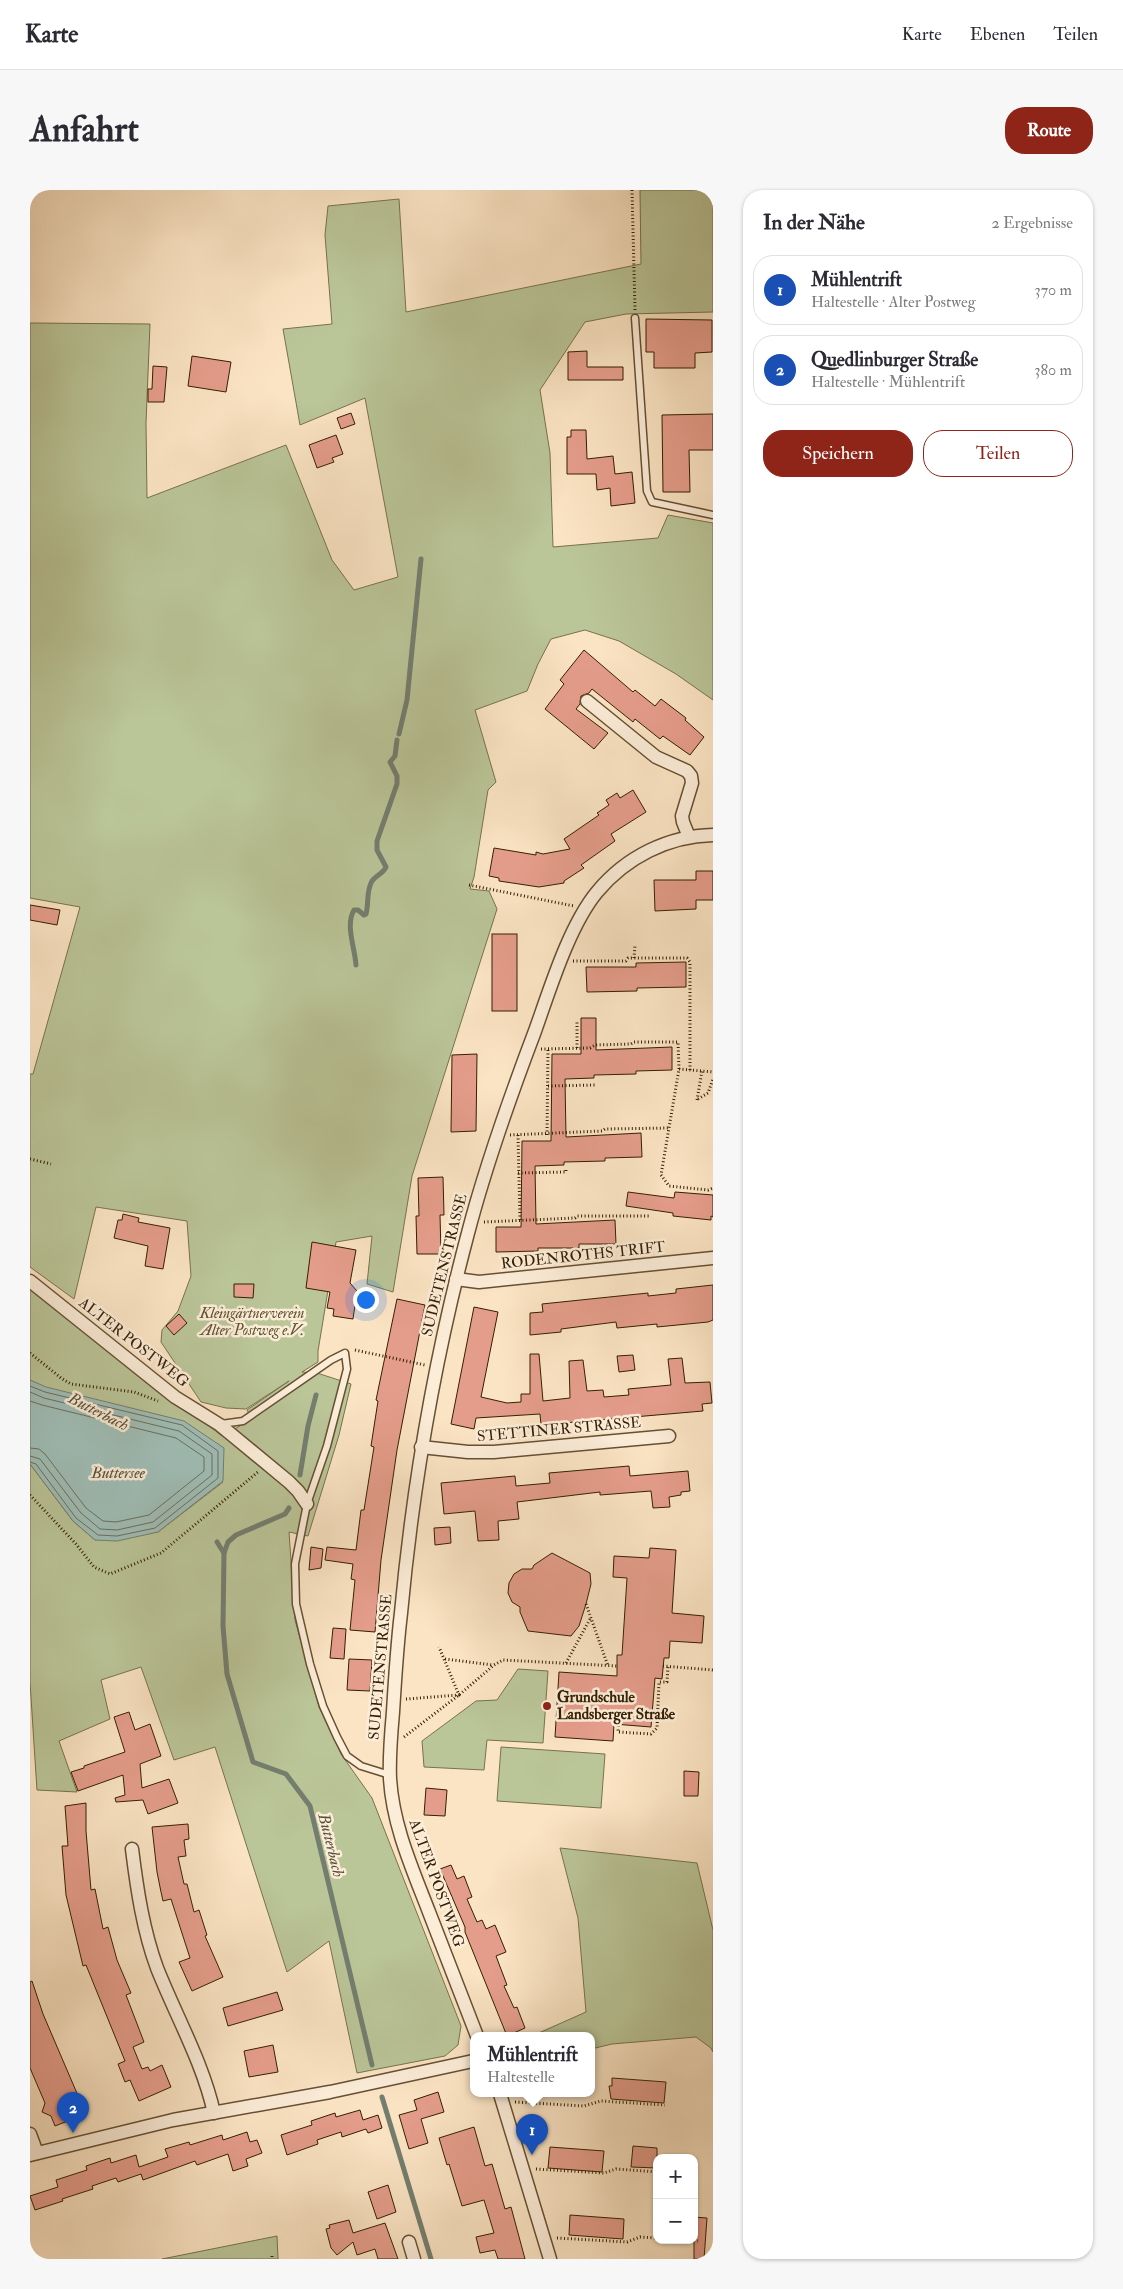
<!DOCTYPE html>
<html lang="de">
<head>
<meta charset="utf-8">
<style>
  body { margin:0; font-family:"IM FELL Double Pica",serif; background:#f7f7f7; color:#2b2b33 }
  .controls { position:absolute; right:15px; bottom:15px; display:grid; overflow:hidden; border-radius:10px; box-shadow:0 1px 4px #0004 }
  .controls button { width:45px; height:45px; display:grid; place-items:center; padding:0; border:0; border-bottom:1px solid #e1e1e2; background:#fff; color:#2b2b33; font:25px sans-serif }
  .you { position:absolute; left:335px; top:1109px; width:18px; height:18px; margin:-12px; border:4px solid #fff; border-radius:50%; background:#1a73e8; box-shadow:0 0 0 8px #1a73e833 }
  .badge { display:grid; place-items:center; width:32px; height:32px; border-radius:50%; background:#8f2418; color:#fff; font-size:16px; font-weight:700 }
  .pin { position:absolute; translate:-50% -41px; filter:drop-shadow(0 1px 2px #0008) }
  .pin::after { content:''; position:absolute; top:26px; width:18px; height:15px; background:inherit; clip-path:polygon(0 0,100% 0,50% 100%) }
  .popup { position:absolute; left:440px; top:1842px; width:125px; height:65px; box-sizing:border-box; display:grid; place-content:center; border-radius:10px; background:#fff; filter:drop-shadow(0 1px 4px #0005); font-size:16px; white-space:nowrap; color:#7c7c81 }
  .popup b { font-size:19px; color:#2b2b33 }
  .popup::after { content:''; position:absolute; left:50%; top:100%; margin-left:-10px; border:10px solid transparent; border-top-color:#fff }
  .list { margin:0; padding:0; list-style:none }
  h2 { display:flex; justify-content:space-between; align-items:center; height:65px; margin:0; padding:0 20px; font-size:21px }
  h2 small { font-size:16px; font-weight:400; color:#7c7c81 }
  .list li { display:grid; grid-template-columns:32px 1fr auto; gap:15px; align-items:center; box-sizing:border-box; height:70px; margin:0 10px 10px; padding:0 10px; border:1px solid #e1e1e2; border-radius:20px }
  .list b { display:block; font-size:19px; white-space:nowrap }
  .list p { margin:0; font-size:16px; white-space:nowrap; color:#7c7c81 }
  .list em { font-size:16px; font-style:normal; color:#7c7c81 }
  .actions { display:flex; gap:10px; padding:15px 20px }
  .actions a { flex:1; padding:11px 0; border:1px solid #8f2418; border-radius:20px; text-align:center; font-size:18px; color:#8f2418 }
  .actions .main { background:#8f2418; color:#fff }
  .map { position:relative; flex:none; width:683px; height:2069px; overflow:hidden; border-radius:20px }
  header { display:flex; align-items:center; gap:30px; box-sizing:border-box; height:70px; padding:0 25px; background:#fff; border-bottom:1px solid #e1e1e2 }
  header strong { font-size:24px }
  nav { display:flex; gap:28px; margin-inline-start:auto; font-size:18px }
  .intro { display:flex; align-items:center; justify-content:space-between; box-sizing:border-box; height:120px; padding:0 30px }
  h1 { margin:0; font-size:35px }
  .button { padding:12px 22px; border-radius:20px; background:#8f2418; color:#fff; font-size:18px; font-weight:700 }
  main { display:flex; gap:30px; padding:0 30px }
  aside { flex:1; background:#fff; border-radius:20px; box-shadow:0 1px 4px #0004 }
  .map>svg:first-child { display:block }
  .green { fill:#bac598; stroke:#77724d }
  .water { fill:#9fbeb7; stroke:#747e6f }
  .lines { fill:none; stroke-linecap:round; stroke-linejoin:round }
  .shore { stroke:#6a6e5c; stroke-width:1 }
  .stream { stroke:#747e6f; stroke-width:5 }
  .building { fill:#e59d8b; stroke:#341f02 }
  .lane-casing { stroke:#665032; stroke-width:9 }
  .street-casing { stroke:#665032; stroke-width:15 }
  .path { stroke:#341f02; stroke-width:3; stroke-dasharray:1 2.5; stroke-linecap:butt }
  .lane { stroke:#fcedd9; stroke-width:6 }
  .street { stroke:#fcedd9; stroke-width:12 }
  .poi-dot { fill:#8f2418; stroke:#fcedd9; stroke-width:2 }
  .labels { text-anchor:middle; stroke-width:5; stroke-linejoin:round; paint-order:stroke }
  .street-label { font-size:15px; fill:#341f02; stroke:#fcedd9 }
  .park-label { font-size:15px; font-style:italic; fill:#5c512f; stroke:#fcedd9 }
  .poi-label { font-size:15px; font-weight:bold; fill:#341f02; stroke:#fcedd9; text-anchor:start }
  .water-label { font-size:16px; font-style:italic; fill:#544f38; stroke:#fcedd9 }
</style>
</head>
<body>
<header>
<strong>Karte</strong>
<nav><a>Karte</a><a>Ebenen</a><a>Teilen</a></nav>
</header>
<div class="intro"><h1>Anfahrt</h1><a class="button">Route</a></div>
<main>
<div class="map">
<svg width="683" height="2069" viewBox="0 0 683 2069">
  <rect width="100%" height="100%" fill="#fbe4c4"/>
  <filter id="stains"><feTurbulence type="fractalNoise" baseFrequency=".004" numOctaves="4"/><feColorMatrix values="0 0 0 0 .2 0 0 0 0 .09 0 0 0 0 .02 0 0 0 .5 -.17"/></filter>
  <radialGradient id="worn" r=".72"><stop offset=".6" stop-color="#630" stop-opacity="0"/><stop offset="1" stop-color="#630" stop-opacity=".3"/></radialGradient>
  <!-- green -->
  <g class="green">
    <polygon points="610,0 683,0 683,122 596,124 555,132 510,200 520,263 523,357 628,348 638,325 683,333 683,510 646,484 589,451 555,440 521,449 508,474 497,501 445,520 466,592 458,600 444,687 440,699 459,701 467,719 382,986 363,1102 337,1094 342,1046 306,1052 288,1161 288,1172 272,1182 287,1183 321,1194 309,1245 278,1346 259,1342 265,1430 289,1517 311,1564 342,1608 431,1836 428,1855 415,1866 327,1883 299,1751 257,1782 185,1557 144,1570 111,1477 71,1490 80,1529 29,1551 47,1602 7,1600 0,1492 0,1274 43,1331 65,1350 128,1342 193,1292 0,1190 0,1096 192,1246 222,1229 217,1220 259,1191 216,1219 196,1218 171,1212 131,1152 132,1140 148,1121 161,1086 157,1031 66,1017 44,1109 0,1077 0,884 3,884 50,717 0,708 0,133 120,134 116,233 117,308 256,255 302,370 324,400 368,387 335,208 270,235 253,139 302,134 295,45 298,16 369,9 376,122 611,74"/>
    <polygon points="488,1479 518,1481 513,1553 457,1550 454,1580 394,1577 392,1551 446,1511 467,1510"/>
    <polygon points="471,1557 575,1564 571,1618 467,1611"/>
    <polygon points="530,1658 667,1673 683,1740 683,1862 681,1858 666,1847 582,1854 561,1859 561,1846 502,1846 556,1822 548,1728"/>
    <polygon points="247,2046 248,2069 132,2069"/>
  </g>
  <!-- water -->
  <polygon class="water" points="0,1190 16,1197 154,1231 194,1258 193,1291 128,1342 87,1351 65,1350 43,1331 0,1274"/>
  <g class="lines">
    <!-- shore -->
    <g class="shore">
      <polyline points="0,1196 15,1202 152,1235 188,1261 188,1288 125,1338 87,1346 68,1345 46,1328 6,1274 0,1272"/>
      <polyline points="0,1202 14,1208 149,1241 182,1264 182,1285 123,1332 87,1340 70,1339 51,1323 10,1269 0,1266"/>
      <polyline points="0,1211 12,1215 146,1248 174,1267 174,1281 119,1325 86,1332 73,1331 56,1318 15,1264 9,1259 0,1258"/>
    </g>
    <!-- stream -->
    <g class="stream">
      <polyline points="369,544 377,510 391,369"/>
      <path d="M 326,775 C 325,758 315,735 324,720 L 328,720 L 334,725 L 336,724 C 339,713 336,701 342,691 C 346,685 353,684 356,677 L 347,660 L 347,651 L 367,594 L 367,586 L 360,572 L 365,566 L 367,550"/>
      <polyline points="270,1285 278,1236 286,1205"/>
      <polyline points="187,1352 194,1363 193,1436 197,1484 223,1572 256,1584 280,1616 342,1875"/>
      <polyline points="194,1363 198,1352 206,1345 255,1324 259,1318"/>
      <polyline points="352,1907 401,2069"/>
    </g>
  </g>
  <!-- building -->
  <g class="building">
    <polygon points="616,129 682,130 682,162 665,163 665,178 624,178 624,162 616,162"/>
    <polygon points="557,161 557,177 593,177 593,190 538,190 538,162"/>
    <polygon points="162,166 201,172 196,202 158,196"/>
    <polygon points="123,176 137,177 134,212 118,212 118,199 122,199"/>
    <polygon points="321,223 325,234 311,239 307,228"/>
    <polygon points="683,224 683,260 659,260 660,302 633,302 632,225"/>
    <polygon points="541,240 556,240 557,269 583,266 585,284 602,282 605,313 581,316 580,298 567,300 566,284 537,284 537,247 541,247"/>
    <polygon points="306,245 313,264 302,268 304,272 287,278 279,255"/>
    <polygon points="554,460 603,502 605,500 625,516 631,509 656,528 655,530 674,547 660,565 633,546 630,549 605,529 603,532 562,499 559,503 551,506 550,514 546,519 578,543 564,559 515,519 534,494 530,490"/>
    <polygon points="603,600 616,622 581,644 585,651 551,675 554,678 534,691 534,693 509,697 469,691 469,688 459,686 464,658 506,665 506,662 513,664 540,659 534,649 569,625 567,623 579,615 576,610 587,603 590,608"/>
    <polygon points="666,681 683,681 683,710 666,710 666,719 625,721 624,690 666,690"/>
    <polygon points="0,715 30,720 27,735 0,730"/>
    <rect x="462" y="744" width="25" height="77"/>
    <polygon points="656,772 656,797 607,798 607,801 557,802 556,777 606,777 606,773"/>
    <polygon points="551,828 566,828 566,860 642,857 642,880 606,881 606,884 564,885 564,888 535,889 536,947 611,943 612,967 575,968 575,971 534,972 534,975 505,976 506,1034 585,1030 586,1054 549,1054 549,1058 508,1058 508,1061 466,1062 466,1037 491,1037 492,951 521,951 522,864 551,864"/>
    <polygon points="447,864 446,941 421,942 422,865"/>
    <polygon points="413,987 414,1025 410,1025 411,1064 387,1064 386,1026 389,1026 388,988"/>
    <polygon points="598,1002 644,1008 645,1002 683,1005 683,1027 681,1026 681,1030 643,1026 643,1023 596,1016"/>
    <polygon points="93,1024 109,1028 108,1032 140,1038 133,1079 115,1076 118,1056 84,1048 88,1030 92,1030"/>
    <polygon points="282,1052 326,1060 320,1093 327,1101 323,1129 303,1126 304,1119 297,1118 300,1102 276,1098"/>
    <polygon points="204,1094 224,1094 223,1108 204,1107"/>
    <polygon points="683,1095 683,1130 678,1132 627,1137 627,1134 587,1138 586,1132 531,1139 531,1142 500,1145 500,1123 513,1122 512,1114 618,1103 618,1106 646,1103 646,1099"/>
    <polygon points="367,1109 395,1115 367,1260 351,1370 345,1442 320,1440 325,1390 321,1389 323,1374 295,1370 297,1357 326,1360 331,1320 334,1320 344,1257 341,1256 348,1211 346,1210"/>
    <polygon points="444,1117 468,1122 451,1207 477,1213 491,1212 491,1204 500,1204 500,1164 509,1164 513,1211 540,1208 539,1171 553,1170 557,1201 573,1200 574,1207 599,1205 598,1199 641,1195 638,1169 652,1168 655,1193 680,1192 682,1213 672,1214 673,1221 511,1235 510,1224 446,1228 444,1239 421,1234"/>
    <polygon points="149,1124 157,1133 144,1145 136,1136"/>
    <polygon points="603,1165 605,1180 589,1182 587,1166"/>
    <polygon points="599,1276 600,1286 658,1281 660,1301 651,1302 651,1305 639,1307 640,1317 623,1318 621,1301 570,1305 570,1302 487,1312 489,1329 468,1331 469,1350 448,1351 445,1321 414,1324 411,1293 485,1286 486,1296 520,1293 519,1283"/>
    <polygon points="420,1337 421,1353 405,1355 404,1338"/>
    <polygon points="281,1357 293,1359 291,1378 279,1380"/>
    <polygon points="620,1358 646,1360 642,1423 674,1426 672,1453 640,1451 639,1468 634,1468 632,1489 625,1488 621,1537 584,1534 583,1551 525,1547 529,1482 587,1486 587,1465 592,1465 597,1388 583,1387 584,1366 619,1368"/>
    <polygon points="522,1363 560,1383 561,1394 556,1414 549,1436 541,1446 498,1441 490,1422 490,1417 482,1412 478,1403 479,1393 484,1384 492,1379 502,1379 504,1375"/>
    <polygon points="303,1438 316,1439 314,1469 300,1468"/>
    <polygon points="319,1469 342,1470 340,1501 317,1500"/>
    <polygon points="99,1522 105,1540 120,1534 131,1566 110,1574 112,1598 139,1589 148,1613 118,1624 113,1610 86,1612 85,1608 95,1605 93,1585 48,1601 41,1582 54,1578 54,1576 95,1562 84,1527"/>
    <polygon points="654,1581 669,1582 668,1606 654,1606"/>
    <polygon points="396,1598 417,1600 415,1626 394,1625"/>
    <polygon points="56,1613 56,1641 61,1700 65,1699 73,1739 78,1737 87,1770 101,1803 96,1805 114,1852 103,1857 112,1879 118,1877 120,1881 132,1875 141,1897 109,1911 100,1890 95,1892 88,1874 95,1871 56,1775 53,1776 36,1705 32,1656 38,1656 35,1616"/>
    <polygon points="158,1634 159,1649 154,1650 156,1666 148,1667 154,1694 157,1694 164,1722 169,1720 177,1745 175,1746 193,1787 162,1801 149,1772 160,1768 141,1709 133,1711 131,1702 127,1682 122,1637"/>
    <polygon points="421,1675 427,1689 434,1686 442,1707 437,1709 447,1732 452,1730 456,1739 465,1735 476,1762 466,1766 477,1795 474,1796 484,1818 487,1817 495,1838 477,1846 435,1742 435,1737 410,1679"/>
    <polygon points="2,1791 13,1824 55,1922 43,1929 25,1936 21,1926 12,1922 15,1913 0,1878 0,1792"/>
    <polygon points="247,1802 253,1820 198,1836 193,1818"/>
    <polygon points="243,1855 248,1882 219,1887 214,1861"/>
    <polygon points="582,1888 636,1892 634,1913 581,1909 579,1896 582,1896"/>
    <polygon points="408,1902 414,1922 391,1929 398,1953 379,1959 369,1925 387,1920 384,1910"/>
    <polygon points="330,1920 333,1930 348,1925 352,1938 338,1943 336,1939 312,1947 311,1942 287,1950 288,1954 257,1965 251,1945 282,1935 281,1931 305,1923 306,1927"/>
    <polygon points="444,1937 455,1976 462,1974 475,2019 481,2017 495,2069 468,2069 465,2060 450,2063 446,2047 464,2043 454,2010 432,2016 419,1974 417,1975 409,1948"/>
    <polygon points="217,1942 220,1952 227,1950 232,1963 216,1969 218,1976 203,1981 198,1964 167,1975 165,1971 113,1990 111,1984 88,1992 86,1988 62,1996 63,1999 32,2009 33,2011 5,2020 0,2006 28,1997 26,1990 57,1980 56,1976 80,1968 81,1973 106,1965 109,1977 138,1967 135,1959 159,1952 160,1955 192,1945 193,1950"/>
    <polygon points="603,1956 627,1958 627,1978 601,1977"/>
    <polygon points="520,1957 574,1961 572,1982 518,1978"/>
    <polygon points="358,1995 366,2022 347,2029 338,2002"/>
    <polygon points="540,2025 594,2029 593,2049 539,2045"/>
    <polygon points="664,2027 677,2028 674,2069 664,2069"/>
    <polygon points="319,2030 323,2043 355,2033 368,2069 348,2069 345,2059 327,2065 323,2052 307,2065 301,2058 296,2039 300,2038 299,2035"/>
  </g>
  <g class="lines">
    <!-- lane casing -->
    <g class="lane-casing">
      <g id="lane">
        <polyline points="605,128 617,301 622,312 683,325"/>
        <polyline points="191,1234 213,1231 301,1170 315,1163 317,1179 297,1256 277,1314 265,1374 266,1414 280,1474 293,1516 307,1547 317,1566 331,1576 360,1585"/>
      </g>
    </g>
    <!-- street casing -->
    <g class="street-casing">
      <g id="street">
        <polyline points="557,511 626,567 657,581 661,586 662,593 652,626 653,632 659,647"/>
        <polyline points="426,1089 449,1092 683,1068"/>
        <polyline points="0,1091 145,1207 190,1235 259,1292 268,1301 277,1314"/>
        <polyline points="391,1257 438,1262 464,1262 639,1246"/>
        <path d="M 102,1659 C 107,1699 113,1740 127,1778 C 146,1826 173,1873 184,1923"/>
        <path d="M 447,1846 C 431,1805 415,1764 399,1722 C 382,1678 363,1636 360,1589 C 359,1567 361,1544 363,1522 C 365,1489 367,1456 371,1423 C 383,1294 405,1167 438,1043 C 456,974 480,907 505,841 C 520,799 539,736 567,702 C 596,667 638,646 683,645"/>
        <polyline points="470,1904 520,2069"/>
        <polyline points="0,1944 7,1963"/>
        <polyline points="0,1965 143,1930 300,1902 443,1871"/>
        <polyline points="379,2052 384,2069"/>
      </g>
    </g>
    <!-- path -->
    <g class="path">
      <polyline points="602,0 605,120"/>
      <polyline points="439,695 544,716"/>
      <polyline points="604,768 605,755"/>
      <polyline points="543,771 596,771 598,768 657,768 660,772 660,880"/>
      <polyline points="547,858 547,831"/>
      <polyline points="511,859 560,858 565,855 601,854 604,852 648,852 649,879 631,985 639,996 678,1000 683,998"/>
      <polyline points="649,879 683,882"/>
      <polyline points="518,896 566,895"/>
      <polyline points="668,909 678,903 683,889"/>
      <polyline points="667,910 672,881"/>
      <polyline points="480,945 572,941 575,939 639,938"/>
      <polyline points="488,945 490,1031"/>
      <polyline points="517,945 518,859"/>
      <polyline points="0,969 21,974"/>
      <polyline points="488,983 536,982 536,979"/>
      <polyline points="454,1032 545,1028 547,1026 619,1026"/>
      <polyline points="325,1160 395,1175"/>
      <polyline points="0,1163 31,1188 41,1194 104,1202 128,1211"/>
      <polyline points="0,1305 46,1354 64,1377 80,1384 131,1363 228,1282"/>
      <polyline points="556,1414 578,1476"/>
      <polyline points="415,1469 463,1475"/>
      <polyline points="536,1473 560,1429"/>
      <polyline points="633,1476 683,1480"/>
      <polyline points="376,1509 429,1505 409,1457"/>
      <polyline points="588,1522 588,1542 621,1544 627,1538 629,1492 637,1492 638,1477"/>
      <polyline points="374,1547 429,1505 464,1475 473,1470 587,1476"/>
      <polyline points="485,1912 554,1916 571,1911 635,1915"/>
      <polyline points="506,1979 574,1983 586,1979 627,1982"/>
      <polyline points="527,2048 597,2052 610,2047 627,2048"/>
      <polyline points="664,2050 668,2051"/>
      <polyline points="242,2066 242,2069"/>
    </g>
    <!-- lane -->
    <use href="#lane" class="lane"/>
    <!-- street -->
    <use href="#street" class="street"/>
  </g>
  <!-- markers -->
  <circle class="poi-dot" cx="517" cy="1516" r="5"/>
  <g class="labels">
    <!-- street labels -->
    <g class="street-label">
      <text transform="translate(553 1065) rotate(-6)" y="5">RODENROTHS TRIFT</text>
      <text transform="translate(414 1075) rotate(-76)" y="5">SUDETENSTRASSE</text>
      <text transform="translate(104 1152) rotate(38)" y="5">ALTER POSTWEG</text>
      <text transform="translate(529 1239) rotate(-5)" y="5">STETTINER STRASSE</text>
      <text transform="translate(350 1477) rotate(-85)" y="5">SUDETENSTRASSE</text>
      <text transform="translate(407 1693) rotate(70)" y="5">ALTER POSTWEG</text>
    </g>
    <!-- park labels -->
    <g class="park-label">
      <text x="222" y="1128">Kleingärtnerverein<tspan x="222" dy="17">Alter Postweg e.V.</tspan></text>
    </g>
    <!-- poi labels -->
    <g class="poi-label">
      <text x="527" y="1512">Grundschule<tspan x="527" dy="17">Landsberger Straße</tspan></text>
    </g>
    <!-- water labels -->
    <g class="water-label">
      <text transform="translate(69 1221) rotate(27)" y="6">Butterbach</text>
      <text x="88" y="1288">Buttersee</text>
      <text transform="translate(302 1655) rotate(76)" y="6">Butterbach</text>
    </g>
  </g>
  <rect width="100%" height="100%" filter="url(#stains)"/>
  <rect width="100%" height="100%" fill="url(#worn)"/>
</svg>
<div class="controls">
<button>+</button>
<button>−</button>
</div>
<div class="you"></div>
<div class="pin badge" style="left:502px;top:1965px;background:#1a4fb4">1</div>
<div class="popup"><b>Mühlentrift</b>Haltestelle</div>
<div class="pin badge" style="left:43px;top:1943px;background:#1a4fb4">2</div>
</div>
<aside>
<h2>In der Nähe<small>2 Ergebnisse</small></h2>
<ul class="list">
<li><span class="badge" style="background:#1a4fb4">1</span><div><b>Mühlentrift</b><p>Haltestelle · Alter Postweg</p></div><em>370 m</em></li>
<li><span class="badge" style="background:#1a4fb4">2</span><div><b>Quedlinburger Straße</b><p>Haltestelle · Mühlentrift</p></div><em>380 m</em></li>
</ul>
<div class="actions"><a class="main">Speichern</a><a>Teilen</a></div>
</aside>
</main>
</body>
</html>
